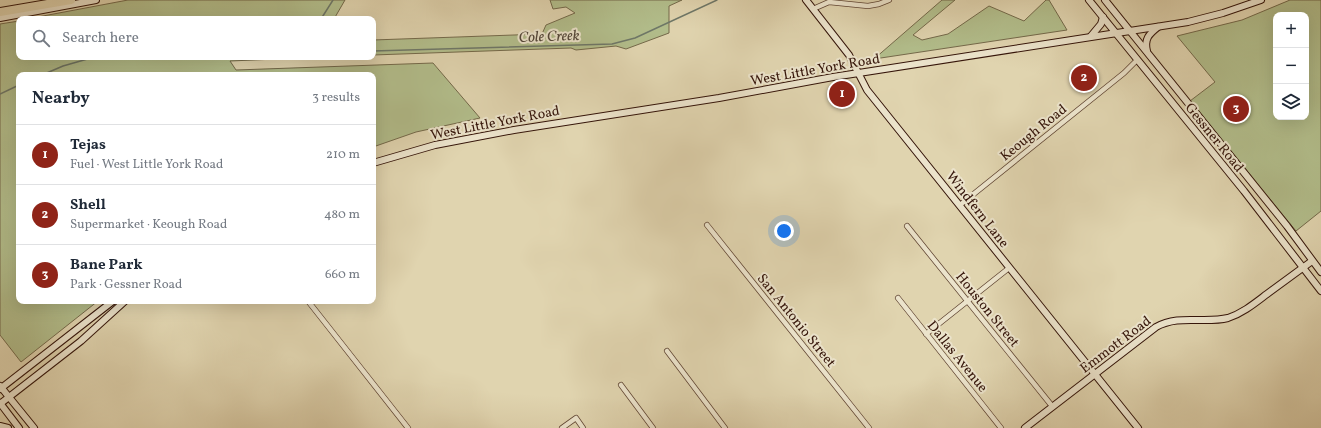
<!DOCTYPE html>
<html lang="en">
<head>
<meta charset="utf-8">
<style>
  body { margin:0; font-family:Vollkorn,serif; background:#f2f2f3; color:#1f2937 }
  .controls { position:absolute; right:12px; top:12px; display:grid; overflow:hidden; border-radius:8px; box-shadow:0 4px 16px #0002 }
  .controls button { width:36px; height:36px; display:grid; place-items:center; padding:0; border:0; border-bottom:1px solid #e0e1e3; background:#fff; color:#1f2937; font:20px sans-serif }
  .you { position:absolute; left:784px; top:231px; width:14px; height:14px; margin:-10px; border:3px solid #fff; border-radius:50%; background:#1a73e8; box-shadow:0 0 0 6px #1a73e833 }
  .badge { display:grid; place-items:center; width:26px; height:26px; border-radius:50%; background:#8f2418; color:#fff; font-size:13px; font-weight:700 }
  .pin { position:absolute; translate:-50% -50%; border:2px solid #fff; box-shadow:0 1px 4px #0006 }
  .list { margin:0; padding:0; list-style:none }
  h2 { display:flex; justify-content:space-between; align-items:center; height:52px; margin:0; padding:0 16px; font-size:17px }
  h2 small { font-size:13px; font-weight:400; color:#747a83 }
  .list li { display:grid; grid-template-columns:26px 1fr auto; gap:12px; align-items:center; box-sizing:border-box; height:60px; padding:0 16px; border-top:1px solid #e0e1e3 }
  .list b { display:block; font-size:15px; white-space:nowrap }
  .list p { margin:0; font-size:13px; white-space:nowrap; color:#747a83 }
  .list em { font-size:13px; font-style:normal; color:#747a83 }
  .icon { flex:none; width:22px; height:22px; fill:none; stroke:currentColor; stroke-width:2; stroke-linecap:round; stroke-linejoin:round }
  .map { position:relative; flex:none; width:1321px; height:428px; overflow:hidden }
  .search { position:absolute; background:#fff; box-shadow:0 4px 16px #0002; left:16px; top:16px; width:360px; height:44px; display:flex; align-items:center; gap:10px; box-sizing:border-box; padding:0 14px; border-radius:8px; color:#747a83; font-size:15px }
  .panel { position:absolute; background:#fff; box-shadow:0 4px 16px #0002; left:16px; top:72px; width:360px; height:232px; border-radius:8px }
  .map>svg:first-child { display:block }
  .green { fill:#b2bd8b; stroke:#74694a; fill-rule:evenodd }
  .lines { fill:none; stroke-linecap:round; stroke-linejoin:round }
  .stream { stroke:#6e7768; stroke-width:1.5 }
  .street-casing { stroke:#604533; stroke-width:6 }
  .secondary-casing { stroke:#35150a; stroke-width:8 }
  .highway-casing { stroke:#35150a; stroke-width:10 }
  .street { stroke:#ebe3cb; stroke-width:4.5 }
  .secondary { stroke:#ebe3cb; stroke-width:6 }
  .highway { stroke:#e0d4af; stroke-width:8 }
  .labels { text-anchor:middle; stroke-width:4; stroke-linejoin:round; paint-order:stroke }
  .street-label { font-size:14px; fill:#35150a; stroke:#ebe3cb }
  .water-label { font-size:15px; font-style:italic; fill:#524639; stroke:#ebe3cb }
</style>
</head>
<body>
<div class="map">
<svg width="1321" height="428" viewBox="0 0 1321 428">
  <rect width="100%" height="100%" fill="#e0d4af"/>
  <filter id="stains"><feTurbulence type="fractalNoise" baseFrequency=".005" numOctaves="4"/><feColorMatrix values="0 0 0 0 .2 0 0 0 0 .09 0 0 0 0 .02 0 0 0 .5 -.17"/></filter>
  <radialGradient id="worn" r=".72"><stop offset=".6" stop-color="#630" stop-opacity="0"/><stop offset="1" stop-color="#630" stop-opacity=".3"/></radialGradient>
  <!-- green -->
  <g class="green">
    <polygon points="128,0 345,0 334,19 27,19"/>
    <polygon points="550,0 682,0 669,6 669,33 626,49 616,46 576,50 571,48 373,55 373,40 542,34 546,25 575,13 566,7 553,9"/>
    <polygon points="942,0 955,0 913,35 922,40 948,34 989,6 1024,21 1046,0 1049,0 1067,30 874,59"/>
    <path d="M 1290,0 L 1321,0 L 1321,211 L 1296,231 L 1190,101 L 1215,82 L 1177,36 L 1242,20 ZM 1276,15 L 1306,15 L 1306,117 L 1276,117 Z"/>
    <polygon points="19,21 19,57 324,57 230,61 236,70 433,63 480,118 416,132 373,147 373,75 19,75 19,301 98,301 21,362 0,335 0,24"/>
  </g>
  <g class="lines">
    <!-- stream -->
    <g class="stream">
      <polyline points="321,19 333,0"/>
      <polyline points="373,51 612,44 635,38 717,0"/>
      <polyline points="42,75 63,66 91,58 144,57"/>
      <polyline points="0,94 19,85"/>
    </g>
    <!-- street casing -->
    <g class="street-casing">
      <g id="street">
        <polyline points="813,9 829,2 868,6 879,4 889,0"/>
        <polyline points="960,205 1124,73 1137,60"/>
        <polyline points="707,225 869,428"/>
        <polyline points="907,226 1052,406"/>
        <polyline points="898,298 1001,428"/>
        <polyline points="308,301 408,428"/>
        <polyline points="926,334 1009,268"/>
        <polyline points="667,351 725,428"/>
        <polyline points="621,385 653,428"/>
        <polyline points="562,428 576,418 583,428"/>
      </g>
    </g>
    <!-- secondary casing -->
    <g class="secondary-casing">
      <g id="secondary">
        <polyline points="806,0 849,55 867,90 1138,428"/>
        <polyline points="1089,0 1244,191 1321,291"/>
        <polyline points="1105,0 1287,226 1321,272"/>
        <polyline points="0,18 96,0"/>
        <polyline points="1091,36 1101,24 1103,17"/>
        <path d="M 1147,51 C 1144,39 1149,34 1158,27"/>
        <polyline points="373,163 435,145 514,130 719,98 833,77 1188,22 1223,13 1261,0"/>
        <polyline points="0,386 34,428"/>
        <polyline points="0,389 113,301"/>
        <polyline points="0,403 19,428"/>
        <polyline points="0,404 81,341 125,301"/>
        <polyline points="0,426 8,428"/>
        <path d="M 1025,428 L 1156,327 C 1179,314 1204,324 1228,318 C 1243,313 1255,303 1267,294 C 1282,283 1297,272 1312,261"/>
      </g>
    </g>
    <!-- highway casing -->
    <g class="highway-casing">
      <polyline id="highway" points="0,12 71,0"/>
    </g>
    <!-- street -->
    <use href="#street" class="street"/>
    <!-- secondary -->
    <use href="#secondary" class="secondary"/>
    <!-- highway -->
    <use href="#highway" class="highway"/>
  </g>
  <g class="labels">
    <!-- street labels -->
    <g class="street-label">
      <text transform="translate(815 69) rotate(-10)" y="5">West Little York Road</text>
      <text transform="translate(495 122) rotate(-11)" y="5">West Little York Road</text>
      <text transform="translate(1033 132) rotate(-39)" y="5">Keough Road</text>
      <text transform="translate(1215 137) rotate(51)" y="5">Gessner Road</text>
      <text transform="translate(978 209) rotate(52)" y="5">Windfern Lane</text>
      <text transform="translate(988 309) rotate(51)" y="5">Houston Street</text>
      <text transform="translate(797 320) rotate(51)" y="5">San Antonio Street</text>
      <text transform="translate(1115 344) rotate(-37)" y="5">Emmott Road</text>
      <text transform="translate(958 356) rotate(51)" y="5">Dallas Avenue</text>
    </g>
    <!-- water labels -->
    <g class="water-label">
      <text transform="translate(549 36) rotate(-2)" y="5">Cole Creek</text>
    </g>
  </g>
  <rect width="100%" height="100%" filter="url(#stains)"/>
  <rect width="100%" height="100%" fill="url(#worn)"/>
</svg>
<div class="controls">
<button>+</button>
<button>−</button>
<button><svg class="icon" aria-label="layers" viewBox="0 0 24 24"><path d="M12 4l9 5-9 5-9-5zM3 14l9 5 9-5"/></svg></button>
</div>
<div class="you"></div>
<div class="pin badge" style="left:842px;top:94px">1</div>
<div class="pin badge" style="left:1084px;top:78px">2</div>
<div class="pin badge" style="left:1236px;top:109px">3</div>
<div class="search"><svg class="icon" aria-label="search" viewBox="0 0 24 24"><circle cx="10" cy="10" r="6"/><path d="M15 15l6 6"/></svg>Search here</div>
<section class="panel">
<h2>Nearby<small>3 results</small></h2>
<ul class="list">
<li><span class="badge">1</span><div><b>Tejas</b><p>Fuel · West Little York Road</p></div><em>210 m</em></li>
<li><span class="badge">2</span><div><b>Shell</b><p>Supermarket · Keough Road</p></div><em>480 m</em></li>
<li><span class="badge">3</span><div><b>Bane Park</b><p>Park · Gessner Road</p></div><em>660 m</em></li>
</ul>
</section>
</div>
</body>
</html>
